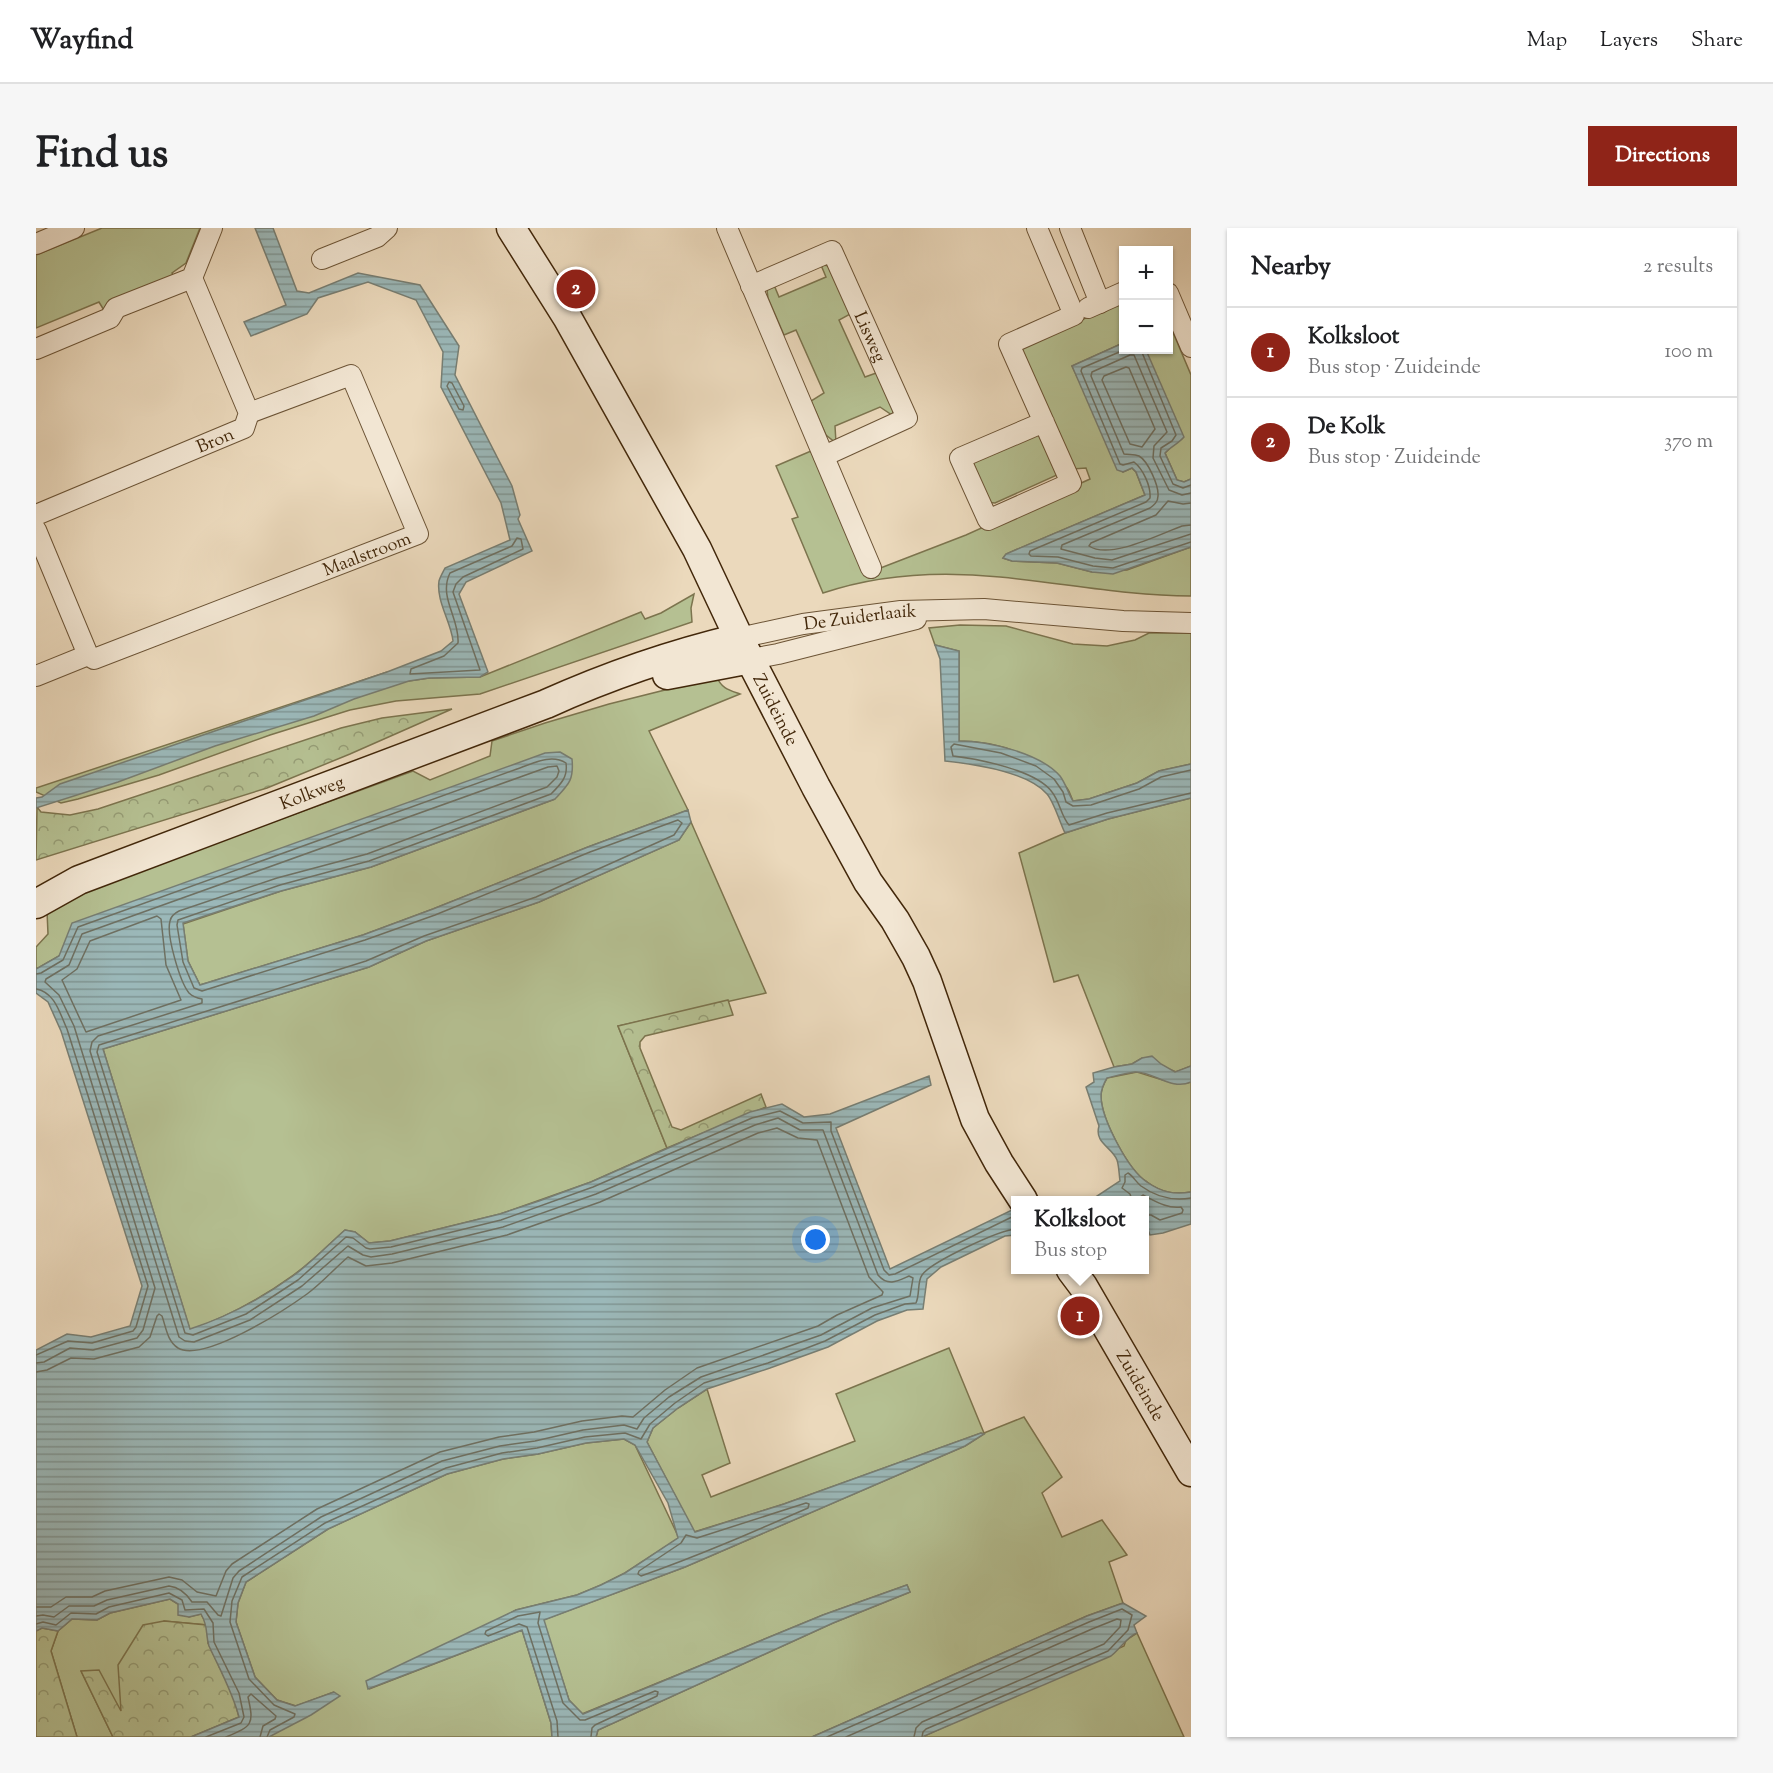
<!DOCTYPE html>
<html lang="en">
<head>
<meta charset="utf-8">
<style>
  body { margin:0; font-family:"Sorts Mill Goudy",serif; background:#f6f6f6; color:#202124 }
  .controls { position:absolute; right:18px; top:18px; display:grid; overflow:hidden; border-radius:0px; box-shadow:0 2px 4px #0004 }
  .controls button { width:54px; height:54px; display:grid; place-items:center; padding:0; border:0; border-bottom:2px solid #e0e0e0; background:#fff; color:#202124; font:30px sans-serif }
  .you { position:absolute; left:780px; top:1012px; width:21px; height:21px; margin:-15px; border:4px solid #fff; border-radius:50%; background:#1a73e8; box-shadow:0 0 0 9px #1a73e833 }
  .badge { display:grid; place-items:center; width:39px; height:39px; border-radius:50%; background:#8f2418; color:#fff; font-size:20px; font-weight:700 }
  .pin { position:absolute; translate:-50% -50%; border:3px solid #fff; box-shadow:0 2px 6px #0006 }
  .popup { position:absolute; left:975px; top:968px; width:138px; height:78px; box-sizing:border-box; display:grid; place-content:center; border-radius:0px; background:#fff; filter:drop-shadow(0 2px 4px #0005); font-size:20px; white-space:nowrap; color:#757577 }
  .popup b { font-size:22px; color:#202124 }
  .popup::after { content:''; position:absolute; left:50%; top:100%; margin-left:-12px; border:12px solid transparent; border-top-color:#fff }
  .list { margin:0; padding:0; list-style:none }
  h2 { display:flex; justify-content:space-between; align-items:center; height:78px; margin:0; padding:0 24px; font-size:26px }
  h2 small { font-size:20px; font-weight:400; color:#757577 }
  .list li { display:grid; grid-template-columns:39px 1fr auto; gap:18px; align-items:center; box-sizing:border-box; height:90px; padding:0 24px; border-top:2px solid #e0e0e0 }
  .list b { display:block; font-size:22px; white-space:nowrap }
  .list p { margin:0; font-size:20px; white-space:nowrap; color:#757577 }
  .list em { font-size:20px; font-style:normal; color:#757577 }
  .map { position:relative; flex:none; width:1155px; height:1509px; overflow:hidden; border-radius:0px }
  header { display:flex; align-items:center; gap:36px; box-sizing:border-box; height:84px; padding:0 30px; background:#fff; border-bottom:2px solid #e0e0e0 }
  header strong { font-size:28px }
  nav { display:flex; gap:33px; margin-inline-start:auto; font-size:21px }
  .intro { display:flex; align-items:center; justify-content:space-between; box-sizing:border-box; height:144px; padding:0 36px }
  h1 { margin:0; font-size:42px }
  .button { padding:15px 27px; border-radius:0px; background:#8f2418; color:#fff; font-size:21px; font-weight:700 }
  main { display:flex; gap:36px; padding:0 36px }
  aside { flex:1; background:#fff; border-radius:0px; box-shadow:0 2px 4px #0004 }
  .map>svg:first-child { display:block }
  .grass { fill:#b5c092; stroke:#7c744e; stroke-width:1.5 }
  .forest { fill:url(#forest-crowns); stroke:#7c744e; stroke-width:1.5 }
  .water { fill:url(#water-rules); stroke:#777e73; stroke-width:1.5 }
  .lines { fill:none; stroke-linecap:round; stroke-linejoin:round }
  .shore { stroke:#6e7062; stroke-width:1.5 }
  .street-casing { stroke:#6c5436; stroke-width:22 }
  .secondary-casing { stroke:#42270a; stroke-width:31 }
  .street { stroke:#f2e6d3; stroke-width:20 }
  .secondary { stroke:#f2e6d3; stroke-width:28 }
  .labels { text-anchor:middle; stroke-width:4.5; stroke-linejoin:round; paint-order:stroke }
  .street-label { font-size:18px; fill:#42270a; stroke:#f2e6d3 }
</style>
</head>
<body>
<header>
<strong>Wayfind</strong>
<nav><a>Map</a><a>Layers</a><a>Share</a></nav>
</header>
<div class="intro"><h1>Find us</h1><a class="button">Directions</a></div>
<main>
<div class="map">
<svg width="1155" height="1509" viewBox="0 0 1155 1509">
  <defs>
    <pattern id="forest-crowns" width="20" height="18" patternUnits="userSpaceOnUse" patternTransform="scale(1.5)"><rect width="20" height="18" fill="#b5c092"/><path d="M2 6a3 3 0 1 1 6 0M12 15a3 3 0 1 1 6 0" fill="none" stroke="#959c75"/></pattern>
    <pattern id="water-rules" width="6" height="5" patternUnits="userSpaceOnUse" patternTransform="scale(1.5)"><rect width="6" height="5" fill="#9bb8b9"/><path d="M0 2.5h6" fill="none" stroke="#809695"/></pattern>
  </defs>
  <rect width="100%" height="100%" fill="#ebd9bc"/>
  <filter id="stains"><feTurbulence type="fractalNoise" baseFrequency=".00333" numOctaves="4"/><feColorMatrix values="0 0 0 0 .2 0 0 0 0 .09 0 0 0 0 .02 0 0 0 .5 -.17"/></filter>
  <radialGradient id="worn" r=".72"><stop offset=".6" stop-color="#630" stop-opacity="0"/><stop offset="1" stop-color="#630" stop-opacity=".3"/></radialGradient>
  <!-- grass -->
  <g class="grass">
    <polygon points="66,0 164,0 150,35 136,45 138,49 69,84 63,74 0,100 0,27"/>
    <polygon points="785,37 796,38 818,84 803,92 829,149 843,144 858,181 856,187 844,179 799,198 800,215 790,207 775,173 788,165 760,102 748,107 732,70 731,62 738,57 743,69 790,49"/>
    <path d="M 1087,73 L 1087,115 L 1036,138 L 1087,244 L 1096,240 L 1100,244 L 1109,267 L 970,326 L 967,330 L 976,333 L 1021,335 L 1056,344 L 1091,342 L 1155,319 L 1155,368 C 1090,368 1028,355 964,349 C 905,343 843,346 787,365 L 756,291 L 762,289 L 740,238 L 775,223 L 829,346 L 930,307 L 1054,251 L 1050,240 L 1036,241 L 984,125 L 986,119 Z"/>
    <polygon points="1133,95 1155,147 1155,251 1148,254 1141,252 1129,225 1133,221 1110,122 1132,122"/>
    <polygon points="1000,201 1021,247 959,275 950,274 932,232"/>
    <polygon points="658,366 655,380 656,394 444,466 360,473 314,482 234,507 123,547 42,571 25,575 0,564 0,560 351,444 373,453 393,450 444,449 605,384 609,391 625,385"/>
    <path d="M 924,397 L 970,398 L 1037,416 L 1071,418 L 1099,412 L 1113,405 L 1155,405 L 1155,536 L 1123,543 L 1101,555 L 1053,571 L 1037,573 C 1035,569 1034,564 1031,560 C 1006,528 963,513 923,513 L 923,423 L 899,417 L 893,400 Z"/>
    <path d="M 681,449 C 685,460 693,462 704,466 L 613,503 L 652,582 L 552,619 L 397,681 L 327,707 L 164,757 L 152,733 L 147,696 L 245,663 L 335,639 L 519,571 L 23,728 L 0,741 L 0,719 L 12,706 L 11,683 L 51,662 L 377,543 L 394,552 L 454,528 L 456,513 L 509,495 L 573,476 Z"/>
    <polygon points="1155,570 1155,838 1140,844 1106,830 1096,836 1078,839 1042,747 1018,754 983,625 1029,605 1072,591"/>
    <path d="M 655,594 L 730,765 L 582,798 L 631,920 L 555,954 L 464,986 L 354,1013 L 333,1015 L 319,1004 L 309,1002 C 292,1017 275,1035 256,1048 C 224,1071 191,1089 154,1102 L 67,821 L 333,739 L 390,713 L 503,674 L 643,612 Z"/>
    <path d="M 1101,844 C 1114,848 1143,859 1155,854 L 1155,964 C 1138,967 1125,964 1111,954 C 1092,942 1065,890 1065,868 C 1065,862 1068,855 1071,850 Z"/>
    <polygon points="913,1120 948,1205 988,1189 1026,1249 1006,1265 1026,1309 1066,1292 1091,1327 1073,1334 1087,1375 1051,1388 776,1509 560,1509 562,1502 797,1395 874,1364 871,1357 787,1387 546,1486 533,1472 507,1392 649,1339 929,1218 948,1206 945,1205 748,1276 658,1304 611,1214 617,1200 642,1180 671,1161 694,1235 666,1247 675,1269 819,1213 800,1166"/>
    <polygon points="588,1211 599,1217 643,1310 589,1345 565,1357 541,1367 480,1382 333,1461 486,1402 515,1495 516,1509 221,1509 298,1464 260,1478 241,1472 219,1449 200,1394 202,1375 210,1354 292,1301 411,1246 467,1231 502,1226 550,1215"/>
    <polygon points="134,1371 142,1376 153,1389 165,1386 171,1397 128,1393 86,1485 45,1443 77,1509 41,1509 15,1423 22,1403 36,1391 61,1392 74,1385"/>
    <polygon points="1101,1405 1148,1509 886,1509 1088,1418 1090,1412"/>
  </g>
  <!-- forest -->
  <g class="forest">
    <polygon points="416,481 314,526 231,560 0,632 1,579 5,584 34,587 62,581 305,500 346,490"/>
    <polygon points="692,772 697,787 609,808 604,814 604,820 636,899 645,902 725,866 730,879 631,920 582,798"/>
    <polygon points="128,1393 171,1397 172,1415 197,1467 203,1489 155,1509 77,1509 45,1443 63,1442 85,1483 82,1437 107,1397"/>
    <polygon points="6,1400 22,1403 15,1423 41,1509 0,1509 0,1403"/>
  </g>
  <!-- water -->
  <g class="water">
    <path d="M 219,0 L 237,0 L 261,63 L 273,65 L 322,45 L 384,57 L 423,118 L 419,147 L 476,258 L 484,287 L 482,291 L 496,323 L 430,354 L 423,366 L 452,444 L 444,449 L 393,450 L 373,453 L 318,471 L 278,488 L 179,518 L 82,554 L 0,580 L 0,570 L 6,569 L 24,556 L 351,444 L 405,423 L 417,413 C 415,394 400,373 403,353 C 404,349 407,344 409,340 L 474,312 L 465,275 L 405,159 L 407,124 L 380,72 L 332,54 L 282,70 L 271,86 L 215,108 L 208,94 L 250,77 Z"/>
    <path d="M 1087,115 L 1088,122 L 1110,122 L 1148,209 C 1142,216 1134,219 1129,225 L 1141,252 L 1148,254 L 1155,251 L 1155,319 L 1077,346 L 1056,344 L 1021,335 L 976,333 L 967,330 L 970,326 L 1109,267 L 1100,244 L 1096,240 L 1087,244 L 1081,242 L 1036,138 Z"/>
    <path d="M 899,417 L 923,423 L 923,513 C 952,513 1004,525 1024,548 C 1030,556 1032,565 1037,573 L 1053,571 L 1101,555 L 1123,543 L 1155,536 L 1155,570 L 1072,591 L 1029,605 C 1024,595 1018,574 1011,566 C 992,544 937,536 909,533 L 904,431 Z"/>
    <path d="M 524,524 L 536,531 C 538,552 533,556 519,571 L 335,639 L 245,663 L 147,695 L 152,733 L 164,757 L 327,707 L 397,681 L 552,619 L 652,582 L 655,594 L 643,612 L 503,674 L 390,713 L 333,739 L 67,821 L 154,1101 C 191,1089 225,1071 257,1048 C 275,1035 292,1017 309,1002 L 319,1004 L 333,1015 L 354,1013 L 464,986 L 503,973 L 555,954 L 714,884 L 746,876 L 768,889 L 794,886 L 893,848 L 895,857 L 800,900 L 854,1041 L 978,981 L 979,984 L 979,1007 L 969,1008 L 905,1039 L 891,1051 L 887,1081 L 871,1082 L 841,1093 L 792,1119 L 734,1140 L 671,1161 L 642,1180 L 617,1200 L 611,1214 L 659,1304 L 748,1276 L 945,1205 L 948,1206 L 929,1218 L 649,1339 L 508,1392 L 533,1472 L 547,1486 L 787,1387 L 871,1357 L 874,1364 L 797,1395 L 562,1502 L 560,1509 L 516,1509 L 515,1495 L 486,1402 L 332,1461 L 330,1453 L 480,1382 L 541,1367 L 565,1357 L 589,1345 L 642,1310 L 632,1275 L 599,1217 L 588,1211 L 550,1215 L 502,1226 L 467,1231 L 411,1246 L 292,1301 L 210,1354 L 202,1375 L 200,1394 L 219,1449 L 241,1472 L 259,1478 L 298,1464 L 304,1468 L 275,1487 L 233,1509 L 155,1509 L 203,1489 C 196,1463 184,1442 173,1418 C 169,1406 173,1400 165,1386 L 153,1389 L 142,1387 L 142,1376 L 134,1371 L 74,1385 L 61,1392 L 36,1391 L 22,1403 L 6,1400 L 0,1403 L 0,1122 L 31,1106 L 55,1109 L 94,1098 L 106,1058 L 25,803 L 12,774 L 0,765 L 0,741 L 23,728 L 36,695 L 479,536 L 509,525 Z"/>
    <path d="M 1116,828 L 1125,836 L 1139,844 L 1155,838 L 1155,854 C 1135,863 1117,843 1099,844 C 1090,845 1079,848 1071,850 C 1068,855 1065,862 1065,868 C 1065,890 1092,942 1111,954 C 1125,964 1138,967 1155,964 L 1155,996 L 1127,1005 L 1114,1007 L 1109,994 L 1108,972 L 1095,972 L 1087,969 L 1082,972 L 1055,972 L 1084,953 C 1083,946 1083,938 1081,932 C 1076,919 1058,915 1063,898 L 1050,859 L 1058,854 L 1057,845 L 1078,839 L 1096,836 L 1106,830 Z"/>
    <path d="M 1087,1375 L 1110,1388 L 1098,1397 L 1101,1405 C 1092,1408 1084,1421 1075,1428 L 886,1509 L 776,1509 L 1051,1388 Z"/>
  </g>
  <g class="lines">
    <!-- shore -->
    <g class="shore">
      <path d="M 1088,122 L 1046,140 L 1045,143 L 1084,236 L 1087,237 L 1098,234 C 1107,241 1115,258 1114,270 L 1110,274 L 994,323 L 993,326 L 995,328 L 1022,329 L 1057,338 L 1077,340 L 1155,314"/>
      <polyline points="1105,122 1140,207 1136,213 1125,220 1124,228 1137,256 1147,260 1155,257"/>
      <polygon points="1090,139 1093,140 1119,201 1106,219 1094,216 1066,152 1068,148"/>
      <polygon points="413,154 416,155 428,178 427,182 423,181 411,158"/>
      <path d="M 1155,265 L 1146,267 L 1133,262 L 1117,230 L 1118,218 L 1131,204 L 1098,127 L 1094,127 L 1056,144 L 1055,148 L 1088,226 C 1093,227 1098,226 1103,228 C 1112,233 1123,258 1122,268 C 1122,274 1118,277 1114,280 L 1026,317 L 1025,321 L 1059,330 L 1076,332 L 1155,306"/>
      <path d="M 1155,275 L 1147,276 L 1132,273 L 1120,287 L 1055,315 L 1053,318 C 1074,332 1124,306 1146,298 L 1155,297"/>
      <path d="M 481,310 L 485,311 L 487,321 L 427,349 L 420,356 L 417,364 L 444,442 L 374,446 L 375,441 L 408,428 L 422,415 C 424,391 402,369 414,345 L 476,318 Z"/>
      <path d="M 1155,542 L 1125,549 L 1103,561 L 1055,577 L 1037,578 L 1030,574 L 1027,564 L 1018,551 L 1000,538 L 965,525 L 918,516 L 915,519 L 917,528 C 942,531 1000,542 1016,564 C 1024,574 1025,588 1033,597 L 1071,585 L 1155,565"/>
      <polygon points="121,688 125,691 130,737 145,772 50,804 26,752 41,741 54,713"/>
      <path d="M 0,746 L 5,745 L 27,732 L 42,699 L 481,541 C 496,536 515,525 530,535 C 532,549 525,556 515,566 L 333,633 L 244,657 L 142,692 L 141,697 L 147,734 L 158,760 L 166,763 L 329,712 L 399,687 L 554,624 L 642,592 L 646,595 L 638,607 L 500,669 L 388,708 L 330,733 L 63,817 L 61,824 L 149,1105 L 157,1107 L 210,1086 L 262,1052 L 310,1009 L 317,1010 L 330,1020 L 334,1021 L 355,1019 L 465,992 L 557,959 L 716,890 L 744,883 L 767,895 L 795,894 L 795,903 L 848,1042 L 853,1047 L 859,1046 L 980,987"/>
      <path d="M 0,761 C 19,764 24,786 31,801 L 112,1058 L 100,1099 L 97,1103 L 56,1115 L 32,1113 L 0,1127"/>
      <path d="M 1096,972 L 1094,966 L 1086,960 L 1089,954 L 1089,947 L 1092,945 C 1097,948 1100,954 1105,958 C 1120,969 1137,973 1155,970"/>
      <path d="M 1103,972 L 1104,969 L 1107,967 C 1119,973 1131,981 1145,979 L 1147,982 L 1146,985 L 1124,992 L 1115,987 L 1108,987"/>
      <path d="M 0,1135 L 8,1134 L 34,1120 L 57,1122 L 101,1110 L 107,1102 L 119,1060 L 38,798 L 23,767 L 9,754 L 10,751 L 33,737 L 46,706 L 512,539 L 521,538 L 523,543 L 521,549 L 511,559 L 331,626 L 241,650 L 143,683 C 139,685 135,688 134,693 C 130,707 144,754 153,765 C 157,769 161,770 166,771 L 166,775 L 62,808 L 56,814 L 54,823 L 143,1109 L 149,1113 L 158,1114 L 214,1092 L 266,1058 L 312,1018 L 327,1027 L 335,1029 L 356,1026 L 467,999 L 560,966 L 719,897 L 742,890 L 764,902 L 787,902 L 842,1047 C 852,1059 862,1053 873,1048 L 877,1050 L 874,1068 L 836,1080 L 785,1107 L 665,1149 L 633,1169 L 608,1190 L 601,1201 L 588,1197 L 547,1202 L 499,1213 L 464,1218 L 406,1233 L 285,1289 L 203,1343 L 197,1350 L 185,1388 L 182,1387 L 171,1374 L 156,1374 C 150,1365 143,1359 133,1358 L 71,1372 L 58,1378 L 33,1378 L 18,1389 L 7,1387 L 0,1388"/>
      <path d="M 0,1144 L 11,1142 L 35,1130 L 58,1131 L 103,1119 L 114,1109 L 121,1088 L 123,1086 L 126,1088 C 130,1099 131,1113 142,1120 C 167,1135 249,1082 271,1066 C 286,1055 298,1041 312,1029 L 330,1038 L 356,1035 L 471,1007 L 564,974 L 722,905 L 741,900 L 762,910 L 781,912 L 833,1049 L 847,1064 L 846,1067 L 801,1087 L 782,1098 L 661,1140 L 629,1162 L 597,1189 L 586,1188 L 546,1193 L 498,1204 L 463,1209 L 404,1224 L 281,1281 L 196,1336 L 190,1343 L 180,1368 L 161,1364 L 146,1352 L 133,1349 L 69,1363 L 56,1369 L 30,1369 L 15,1379 L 0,1379"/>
      <path d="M 770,1275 L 773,1276 L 772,1280 C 717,1304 662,1328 605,1348 L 602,1346 L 603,1343 L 645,1315 L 650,1307 L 661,1310 Z"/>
      <polyline points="0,1396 7,1394 20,1397 35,1385 60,1386 73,1379 133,1365 146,1372 149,1382 168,1381 177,1395 178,1414 203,1465 208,1489 205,1495 170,1509"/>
      <path d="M 190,1509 C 217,1498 218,1496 212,1469 L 215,1466 L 240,1488 L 239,1491 L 227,1498 L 224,1509"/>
      <path d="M 231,1509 L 234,1502 L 258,1489 L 259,1486 L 238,1477 L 213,1451 L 194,1394 L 196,1373 L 206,1349 L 289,1295 L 410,1240 L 466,1225 L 501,1220 L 549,1209 L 589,1205 L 605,1211 L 614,1196 L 639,1175 L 668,1155 L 732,1135 L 789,1113 L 839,1087 L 869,1076 L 880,1075 C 884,1067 881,1054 886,1047 C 895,1034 963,1002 980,1001"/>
      <polyline points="522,1509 521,1493 491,1399 483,1396 452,1408 449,1406 450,1403 482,1388 504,1384 502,1395 527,1475 544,1492 549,1492 619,1463 622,1464 621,1468 559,1497 556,1500 555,1509"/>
      <polyline points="791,1509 1053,1394 1086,1381 1096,1387 1092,1402 1072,1423 890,1501 887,1504 886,1509"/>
      <polyline points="810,1509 1056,1401 1081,1391 1085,1392 1084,1399 1068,1416 886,1494 880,1500 878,1509"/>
    </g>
    <!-- street casing -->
    <g class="street-casing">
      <g id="street">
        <polyline points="691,0 835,340"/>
        <polyline points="1001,0 1038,87 973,116 1035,255 952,292 924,230 1008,194"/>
        <polyline points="1034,0 1064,75"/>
        <polyline points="0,16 38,0"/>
        <polyline points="286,31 341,9 351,0"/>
        <path id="s1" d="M 715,58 L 796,23 L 871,190 L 788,228"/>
        <polyline points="1132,65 1155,119"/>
        <polyline points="1052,80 1088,64"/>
        <polyline points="0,121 74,90 80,80 156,50 176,0"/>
        <path id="s2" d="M 0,287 L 208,200 L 213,185 L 156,50"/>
        <path id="s3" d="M 0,302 L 52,427 L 58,431 L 382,306 L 315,147 L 213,185"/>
        <path id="s4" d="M 703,410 L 767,396 L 865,383 L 948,381 L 1087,393 L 1155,395"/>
        <polyline points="715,431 742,426 880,391"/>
        <polyline points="0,448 52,427"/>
      </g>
    </g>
    <!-- secondary casing -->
    <g class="secondary-casing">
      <g id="secondary">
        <path id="s5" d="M 475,0 L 531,89 L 661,321 L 703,410 L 780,559 L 832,654 L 859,692 L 880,729 L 891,753 L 939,891 L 963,935 L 987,972"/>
        <polyline points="631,447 715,431"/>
        <path id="s6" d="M 0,676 L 43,652 L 510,476 C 572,448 636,426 703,410"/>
        <path id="s7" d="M 1035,1042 L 1047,1058 L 1155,1244"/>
      </g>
    </g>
    <!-- street -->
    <use href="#street" class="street"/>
    <!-- secondary -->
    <use href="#secondary" class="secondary"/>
  </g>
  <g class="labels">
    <!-- street labels -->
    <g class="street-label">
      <text dy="6" stroke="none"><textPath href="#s1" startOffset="182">Lisweg</textPath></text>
      <text dy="6" stroke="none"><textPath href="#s2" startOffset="194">Bron</textPath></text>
      <text dy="6" stroke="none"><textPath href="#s3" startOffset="435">Maalstroom</textPath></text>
      <text dy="6" stroke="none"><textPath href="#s4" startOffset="123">De Zuiderlaaik</textPath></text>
      <text dy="6" stroke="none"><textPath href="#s5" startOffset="550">Zuideinde</textPath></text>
      <text dy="6" stroke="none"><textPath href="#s6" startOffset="298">Kolkweg</textPath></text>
      <text dy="6" stroke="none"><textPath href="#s7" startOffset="135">Zuideinde</textPath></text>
    </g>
  </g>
  <rect width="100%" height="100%" filter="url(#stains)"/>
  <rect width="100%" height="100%" fill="url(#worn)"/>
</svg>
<div class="controls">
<button>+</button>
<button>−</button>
</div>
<div class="you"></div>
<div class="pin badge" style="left:1044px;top:1088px">1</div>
<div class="popup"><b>Kolksloot</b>Bus stop</div>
<div class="pin badge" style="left:540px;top:61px">2</div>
</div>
<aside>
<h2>Nearby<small>2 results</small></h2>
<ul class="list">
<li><span class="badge">1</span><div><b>Kolksloot</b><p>Bus stop · Zuideinde</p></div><em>100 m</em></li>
<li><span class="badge">2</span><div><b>De Kolk</b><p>Bus stop · Zuideinde</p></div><em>370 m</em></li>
</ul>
</aside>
</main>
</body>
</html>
